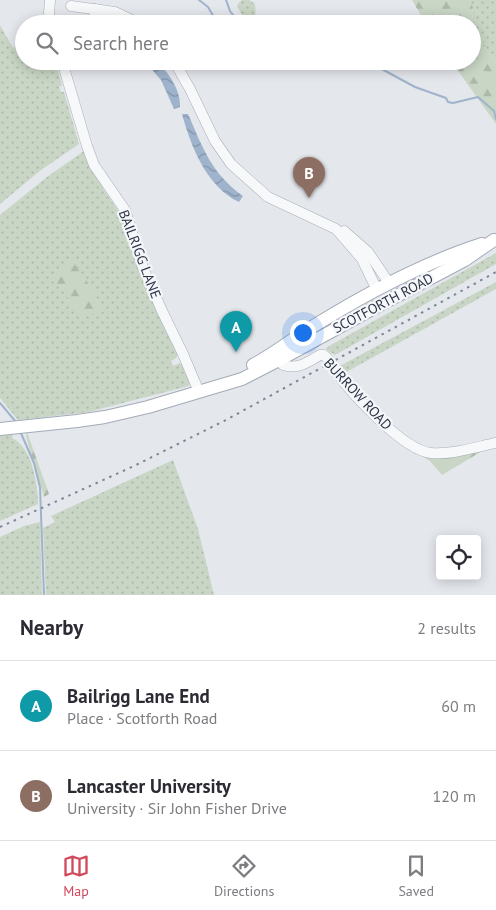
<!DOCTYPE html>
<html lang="en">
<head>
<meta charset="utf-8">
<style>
  body { margin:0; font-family:"PT Sans",sans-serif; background:#f2f2f3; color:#2b2b33 }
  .controls { position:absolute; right:15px; bottom:15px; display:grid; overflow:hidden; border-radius:5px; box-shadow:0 2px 12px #0003 }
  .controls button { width:45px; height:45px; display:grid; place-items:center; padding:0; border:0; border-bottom:1px solid #e1e1e2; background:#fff; color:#2b2b33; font:25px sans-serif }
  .you { position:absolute; left:302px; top:332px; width:18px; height:18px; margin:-12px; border:4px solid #fff; border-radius:50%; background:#1a73e8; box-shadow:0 0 0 8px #1a73e833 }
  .badge { display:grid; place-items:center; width:32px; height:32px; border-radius:50%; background:#d1495b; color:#fff; font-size:16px; font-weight:700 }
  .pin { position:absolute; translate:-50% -41px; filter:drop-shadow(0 1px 2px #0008) }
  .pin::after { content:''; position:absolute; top:26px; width:18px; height:15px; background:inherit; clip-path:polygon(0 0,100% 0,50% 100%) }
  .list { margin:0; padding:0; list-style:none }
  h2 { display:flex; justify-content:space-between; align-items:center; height:65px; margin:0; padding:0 20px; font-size:21px }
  h2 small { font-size:16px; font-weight:400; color:#7c7c81 }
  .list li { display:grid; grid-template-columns:32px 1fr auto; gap:15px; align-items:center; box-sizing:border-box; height:90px; padding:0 20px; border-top:1px solid #e1e1e2 }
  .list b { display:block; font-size:19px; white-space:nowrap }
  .list p { margin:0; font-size:16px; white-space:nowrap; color:#7c7c81 }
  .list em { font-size:16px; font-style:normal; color:#7c7c81 }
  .icon { flex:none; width:28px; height:28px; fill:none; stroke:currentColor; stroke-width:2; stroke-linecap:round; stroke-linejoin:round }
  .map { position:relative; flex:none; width:496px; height:595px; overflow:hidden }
  .search { position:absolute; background:#fff; box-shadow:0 2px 12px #0003; left:15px; right:15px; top:15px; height:55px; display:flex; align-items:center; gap:12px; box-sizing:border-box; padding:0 18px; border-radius:28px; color:#7c7c81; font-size:19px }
  .sheet { height:245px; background:#fff }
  nav { display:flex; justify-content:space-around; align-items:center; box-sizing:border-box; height:70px; border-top:1px solid #e1e1e2; background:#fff; font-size:14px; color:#7c7c81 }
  nav a { display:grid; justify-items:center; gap:2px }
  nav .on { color:#d1495b }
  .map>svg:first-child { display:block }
  .grass { fill:url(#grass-dots) }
  .forest { fill:url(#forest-firs) }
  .water { fill:url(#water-waves) }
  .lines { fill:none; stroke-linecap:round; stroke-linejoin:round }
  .stream { stroke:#9fb4cc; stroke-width:2 }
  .minor-casing { stroke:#a9aeb7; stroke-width:11 }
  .major-casing { stroke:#a3abb8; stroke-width:14 }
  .minor { stroke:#f7f8fa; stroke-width:10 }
  .major { stroke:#fff; stroke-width:12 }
  .rail { stroke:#7d8696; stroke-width:2; stroke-dasharray:2.5 5; stroke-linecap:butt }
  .minor-bridge-casing { stroke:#a9aeb7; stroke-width:11; stroke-linecap:butt }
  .minor-bridge { stroke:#f7f8fa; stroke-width:10 }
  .labels { text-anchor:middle; stroke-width:4.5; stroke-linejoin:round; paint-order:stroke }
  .street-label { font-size:14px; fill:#2b3445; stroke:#f4f6f9 }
</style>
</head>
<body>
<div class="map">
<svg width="496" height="595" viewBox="0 0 496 595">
  <defs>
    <pattern id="grass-dots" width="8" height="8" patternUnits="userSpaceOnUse" patternTransform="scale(1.25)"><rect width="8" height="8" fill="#c9d6c5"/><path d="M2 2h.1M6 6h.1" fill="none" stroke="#adb8ab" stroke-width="1.8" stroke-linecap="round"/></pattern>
    <pattern id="forest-firs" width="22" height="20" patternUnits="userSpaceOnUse" patternTransform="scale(1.25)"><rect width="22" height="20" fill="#c9d6c5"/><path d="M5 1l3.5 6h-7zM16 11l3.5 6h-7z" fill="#adb8ab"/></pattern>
    <pattern id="water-waves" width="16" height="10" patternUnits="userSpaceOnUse" patternTransform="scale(1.25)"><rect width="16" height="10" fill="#9fb4cc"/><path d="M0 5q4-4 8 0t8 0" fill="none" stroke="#8293a7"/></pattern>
  </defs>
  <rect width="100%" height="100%" fill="#e4e7ec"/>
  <!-- grass -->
  <g class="grass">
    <polygon points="242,0 249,0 255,4 256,21 253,24 250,24 240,12 237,5"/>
    <polygon points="469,0 496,0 496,64 477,33 472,20 473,7"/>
    <polygon points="0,25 13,48 24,41 24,61 55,61 62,85 59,87 61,92 64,92 79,144 41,170 0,204"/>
    <polygon points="84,151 104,190 121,215 179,352 176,358 171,361 173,366 180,363 186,365 191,381 190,385 185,387 88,412 18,420 0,398 0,215 47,177"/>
    <polygon points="496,253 496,264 335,355 326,349 329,346"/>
    <polygon points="496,282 496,289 341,375 338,367"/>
    <path d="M 13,433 L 12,438 C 32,447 38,484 38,504 L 0,521 L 0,434 Z"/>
    <polygon points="173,460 198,529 214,595 46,595 43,528 55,522 51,516"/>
    <polygon points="40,522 42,595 0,595 0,537 24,526"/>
  </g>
  <!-- forest -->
  <g class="forest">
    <polygon points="412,0 469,0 473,7 472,20 477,33 496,64 496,124 451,61 472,61 472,24 426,24"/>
    <polygon points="73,260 95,294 103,312 79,315 61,287 53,279"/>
    <polygon points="27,432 49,494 44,497 26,437"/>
    <polygon points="484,450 442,475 430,461 420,455"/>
  </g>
  <!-- water -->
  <g class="water">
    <path d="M 158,62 C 169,74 181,90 180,107 L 174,109 L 161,80 L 153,71 L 155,64 Z"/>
    <path d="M 182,114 L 188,114 C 203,148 211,173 243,196 L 239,202 C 207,187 191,147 182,114 Z"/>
  </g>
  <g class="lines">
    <!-- stream -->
    <g class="stream">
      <polyline points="199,0 208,7 218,24"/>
      <polyline points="226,0 230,11 240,24"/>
      <polyline points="367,61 415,87 446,98 448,102 453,103 478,97 494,111 496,119"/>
      <polyline points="0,403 16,422"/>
      <polyline points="20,431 34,463 40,487 44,595"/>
    </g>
    <!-- minor casing -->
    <g class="minor-casing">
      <g id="minor">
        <polyline points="50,0 49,13 51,24"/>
        <polyline points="71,6 115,12 140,24"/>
        <polyline points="94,24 95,9"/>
        <polyline points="62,61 87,146 94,165 125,210 143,268 163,313 183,354 199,392"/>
        <polyline points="174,61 190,89 215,141 231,164 268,197 336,229 362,259 377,290"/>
        <polyline points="344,231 368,252 389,283"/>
        <path d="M 279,360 L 283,365 C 298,370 308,362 320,355 L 324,355 L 328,359"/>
        <path d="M 336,372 C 353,395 403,450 431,453 C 452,455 476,447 496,443"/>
      </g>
    </g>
    <!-- major casing -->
    <g class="major-casing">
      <g id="major">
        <path d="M 253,365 C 275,353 295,337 317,324 C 369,292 423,263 482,244"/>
        <polyline points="0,429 77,421 105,417 148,407 242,379 279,360 374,308 465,260 494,240"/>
      </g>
    </g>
    <!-- minor -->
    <use href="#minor" class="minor"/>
    <!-- major -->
    <use href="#major" class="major"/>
    <!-- rail -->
    <polyline class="rail" points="0,527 134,466 226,420 496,272"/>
    <!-- minor-bridge casing -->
    <g class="minor-bridge-casing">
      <polyline id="minor-bridge" points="328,359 336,372"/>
    </g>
    <!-- minor-bridge -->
    <use href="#minor-bridge" class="minor-bridge"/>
  </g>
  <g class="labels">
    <!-- street labels -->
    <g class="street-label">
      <text transform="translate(140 254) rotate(69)" y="5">BAILRIGG LANE</text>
      <text transform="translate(383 303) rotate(-28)" y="5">SCOTFORTH ROAD</text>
      <text transform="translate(358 394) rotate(47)" y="5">BURROW ROAD</text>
    </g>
  </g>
</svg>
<div class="controls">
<button><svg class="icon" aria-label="locate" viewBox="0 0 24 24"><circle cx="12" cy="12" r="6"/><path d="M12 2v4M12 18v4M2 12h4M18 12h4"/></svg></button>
</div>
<div class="you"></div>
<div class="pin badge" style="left:236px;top:352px;background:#0f9aa8">A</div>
<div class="pin badge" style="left:309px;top:198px;background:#8d6e63">B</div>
<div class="search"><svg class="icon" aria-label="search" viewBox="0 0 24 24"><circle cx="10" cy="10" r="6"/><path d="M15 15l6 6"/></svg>Search here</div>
</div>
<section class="sheet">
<h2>Nearby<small>2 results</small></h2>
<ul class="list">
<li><span class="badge" style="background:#0f9aa8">A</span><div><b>Bailrigg Lane End</b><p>Place · Scotforth Road</p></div><em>60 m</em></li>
<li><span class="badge" style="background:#8d6e63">B</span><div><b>Lancaster University</b><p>University · Sir John Fisher Drive</p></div><em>120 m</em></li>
</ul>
</section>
<nav>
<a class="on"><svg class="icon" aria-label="map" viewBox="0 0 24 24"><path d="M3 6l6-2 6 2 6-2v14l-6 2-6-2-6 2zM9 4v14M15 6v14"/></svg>Map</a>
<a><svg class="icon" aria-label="directions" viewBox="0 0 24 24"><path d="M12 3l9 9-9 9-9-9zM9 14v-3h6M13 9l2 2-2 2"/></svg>Directions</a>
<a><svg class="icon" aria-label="saved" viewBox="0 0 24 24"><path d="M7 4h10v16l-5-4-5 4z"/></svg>Saved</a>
</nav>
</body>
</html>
